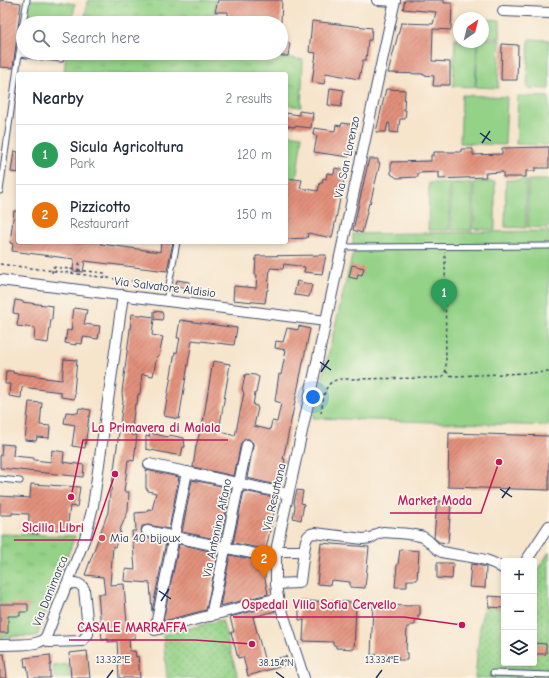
<!DOCTYPE html>
<html lang="en">
<head>
<meta charset="utf-8">
<style>
  body { margin:0; font-family:"Comic Neue",sans-serif; background:#f6f6f7; color:#1f2937 }
  .controls { position:absolute; right:12px; bottom:12px; display:grid; overflow:hidden; border-radius:4px; box-shadow:0 2px 6px #0003 }
  .controls button { width:36px; height:36px; display:grid; place-items:center; padding:0; border:0; border-bottom:1px solid #e0e1e3; background:#fff; color:#1f2937; font:20px sans-serif }
  .compass { position:absolute; left:453px; top:12px; width:36px; height:36px; border-radius:50%; background:#fff; box-shadow:0 2px 6px #0003; rotate:35deg }
  .you { position:absolute; left:313px; top:397px; width:14px; height:14px; margin:-10px; border:3px solid #fff; border-radius:50%; background:#1a73e8; box-shadow:0 0 0 6px #1a73e833 }
  .badge { display:grid; place-items:center; width:26px; height:26px; border-radius:50%; background:#1a73e8; color:#fff; font-size:13px; font-weight:700 }
  .pin { position:absolute; translate:-50% -33px; filter:drop-shadow(0 1px 2px #0008) }
  .pin::after { content:''; position:absolute; top:21px; width:14px; height:12px; background:inherit; clip-path:polygon(0 0,100% 0,50% 100%) }
  .list { margin:0; padding:0; list-style:none }
  h2 { display:flex; justify-content:space-between; align-items:center; height:52px; margin:0; padding:0 16px; font-size:17px }
  h2 small { font-size:13px; font-weight:400; color:#747a83 }
  .list li { display:grid; grid-template-columns:26px 1fr auto; gap:12px; align-items:center; box-sizing:border-box; height:60px; padding:0 16px; border-top:1px solid #e0e1e3 }
  .list b { display:block; font-size:15px; white-space:nowrap }
  .list p { margin:0; font-size:13px; white-space:nowrap; color:#747a83 }
  .list em { font-size:13px; font-style:normal; color:#747a83 }
  .icon { flex:none; width:22px; height:22px; fill:none; stroke:currentColor; stroke-width:2; stroke-linecap:round; stroke-linejoin:round }
  .map { position:relative; flex:none; width:549px; height:678px; overflow:hidden }
  .search { position:absolute; background:#fff; box-shadow:0 2px 6px #0003; left:16px; top:16px; width:272px; height:44px; display:flex; align-items:center; gap:10px; box-sizing:border-box; padding:0 14px; border-radius:22px; color:#747a83; font-size:15px }
  .panel { position:absolute; background:#fff; box-shadow:0 2px 6px #0003; left:16px; top:72px; width:272px; height:172px; border-radius:4px }
  .map>svg:first-child { display:block }
  .grass { fill:url(#grass-tufts); stroke:#588072 }
  .park { fill:#94d287; stroke:#588072 }
  .garden { fill:url(#garden-dots); stroke:#588072 }
  .building { fill:url(#building-hatch) }
  .lines { fill:none; stroke-linecap:round; stroke-linejoin:round }
  .lane-casing { stroke:#3c4a6e; stroke-width:7 }
  .street-casing { stroke:#3c4a6e; stroke-width:12 }
  .path { stroke:#3c4a6e; stroke-width:1.5; stroke-dasharray:3 3; stroke-linecap:butt }
  .lane { stroke:#fff; stroke-width:5 }
  .street { stroke:#fff; stroke-width:10 }
  .ticks { fill:none; stroke:#1b2f5e; stroke-width:1.5 }
  .poi-dot { fill:#d1495b; stroke:#fbf7ec; stroke-width:1.5 }
  .labels { text-anchor:middle; stroke-width:3.5; stroke-linejoin:round; paint-order:stroke }
  .street-label { font-size:12px; fill:#1b2f5e; stroke:#fbf7ec }
  .poi-label { font-size:12px; fill:#1b2f5e; stroke:#fbf7ec; text-anchor:start }
  .ticks-label { font-size:10px; text-anchor:middle; fill:#1b2f5e; stroke:#fbf7ec; stroke-width:3.5; stroke-linejoin:round; paint-order:stroke }
  .leader { fill:none; stroke:#c2185b; stroke-width:1.5 }
  .callout-dot { fill:#c2185b; stroke:#fbf7ec; stroke-width:1.5 }
  .callout-label { font-size:13px; text-anchor:middle; font-weight:bold; fill:#c2185b; stroke:#fbf7ec; stroke-width:3.5; stroke-linejoin:round; paint-order:stroke }
</style>
</head>
<body>
<div class="map">
<svg width="549" height="678" viewBox="0 0 549 678">
  <defs>
    <pattern id="grass-tufts" width="24" height="20" patternUnits="userSpaceOnUse"><rect width="24" height="20" fill="#94d287"/><path d="M3 7l-1-3M5 7V3M7 7l1-3M15 17l-1-3M17 17v-4M19 17l1-3" fill="none" stroke="#78ab72"/></pattern>
    <pattern id="garden-dots" width="8" height="8" patternUnits="userSpaceOnUse"><rect width="8" height="8" fill="#94d287"/><path d="M2 2h.1M6 6h.1" fill="none" stroke="#78ab72" stroke-width="1.8" stroke-linecap="round"/></pattern>
    <pattern id="building-hatch" width="6" height="6" patternUnits="userSpaceOnUse"><rect width="6" height="6" fill="#e2907a"/><path d="M-1 1l2-2M0 6l6-6M5 7l2-2" fill="none" stroke="#b67667"/></pattern>
  </defs>
  <rect width="100%" height="100%" fill="#fbf7ec"/>
  <filter id="ink" filterUnits="userSpaceOnUse"><feTurbulence type="fractalNoise" baseFrequency=".025" numOctaves="2"/><feDisplacementMap in="SourceGraphic" scale="8" xChannelSelector="R" yChannelSelector="G"/><feConvolveMatrix kernelMatrix="1 2 1 2 8 2 1 2 1" color-interpolation-filters="sRGB"/></filter>
  <filter id="wash" filterUnits="userSpaceOnUse"><feTurbulence type="fractalNoise" baseFrequency=".012" numOctaves="4" result="noise"/><feDisplacementMap in="SourceGraphic" scale="16" xChannelSelector="R" yChannelSelector="G"/><feGaussianBlur stdDeviation="0.9" result="paint"/><feColorMatrix in="noise" values="0 0 0 0 0 0 0 0 0 0 0 0 0 0 0 0 0 1.4 0 .05"/><feComposite in="paint" operator="in"/></filter>
  <g filter="url(#wash)">
    <rect width="100%" height="100%" fill="#f6e4cb"/>
    <!-- grass -->
    <g class="grass">
      <polygon points="88,0 216,0 212,23 84,23"/>
      <polygon points="66,53 271,53 271,55 303,60 301,107 286,105 286,74 64,74"/>
      <polygon points="0,534 75,536 37,636 0,637"/>
    </g>
    <!-- park -->
    <g class="park">
      <polygon points="30,0 47,0 75,4 72,23 27,23"/>
      <polygon points="483,19 500,20 500,38 483,37"/>
      <polygon points="455,38 459,38 459,42 477,42 475,87 453,86"/>
      <polygon points="483,39 500,40 498,88 476,87 478,42 483,42"/>
      <polygon points="529,39 549,40 549,89 527,88"/>
      <polygon points="462,95 507,97 505,145 460,143"/>
      <polygon points="518,96 549,97 549,145 516,144"/>
      <polygon points="286,134 302,136 296,181 286,179"/>
      <polygon points="506,180 526,180 526,228 505,227"/>
      <polygon points="528,180 549,180 549,228 528,227"/>
      <polygon points="474,182 495,182 495,230 474,229"/>
      <polygon points="429,183 449,183 449,230 428,230"/>
      <rect x="451" y="183" width="21" height="47"/>
      <polygon points="549,231 549,426 313,418 353,252 353,234"/>
      <polygon points="68,664 70,678 55,678 53,666"/>
    </g>
    <!-- garden -->
    <g class="garden">
      <polygon points="549,552 549,678 475,678 480,624 484,607 504,608 504,663 534,663 534,575"/>
      <polygon points="222,620 238,678 167,678 163,635"/>
    </g>
    <g id="blocks">
      <!-- building -->
      <g class="building">
        <polygon points="0,0 21,3 13,68 0,67"/>
        <polygon points="218,0 282,0 281,22 258,22 258,23 244,23 245,19 242,19 243,18 228,16 228,12 215,12"/>
        <polygon points="405,0 444,0 444,3 452,3 451,30 433,29 432,61 450,62 450,85 441,85 441,86 433,86 434,76 423,75 423,74 388,73 401,23 433,24 436,12 403,9"/>
        <polygon points="312,21 372,28 371,40 368,40 366,60 363,60 359,79 326,73 324,84 312,82 316,53 309,52"/>
        <polygon points="281,42 290,43 288,56 281,56"/>
        <polygon points="502,44 518,45 517,80 501,80"/>
        <polygon points="330,88 344,90 341,107 328,105"/>
        <polygon points="386,89 405,90 404,110 406,110 405,119 400,119 398,133 390,132 390,124 388,123 386,132 376,132"/>
        <polygon points="299,111 313,113 311,128 294,126 294,127 286,126 286,113 299,115"/>
        <polygon points="342,123 356,125 349,157 314,152 317,136 313,135 314,128 335,131 336,125 341,126"/>
        <polygon points="549,147 549,168 535,168 535,171 526,171 526,177 503,177 503,172 485,173 486,177 439,179 439,172 418,173 418,177 397,178 391,174 391,162 431,161 431,155 434,155 434,152 461,152 461,149 473,149 473,155 502,154 502,148"/>
        <polygon points="14,151 18,152 18,173 11,172"/>
        <polygon points="369,159 378,159 378,163 380,163 370,204 369,203 362,233 353,230"/>
        <polygon points="335,168 346,170 332,238 308,233 307,238 286,239 286,222 287,213 286,213 286,178 302,180 300,188 318,191 320,183 322,183 323,178 326,179 327,173 334,174"/>
        <polygon points="14,211 18,211 18,242 101,242 101,244 160,252 161,242 173,242 167,271 85,261 83,272 73,271 74,259 12,251 13,244 10,243"/>
        <polygon points="326,255 322,274 304,272 305,267 284,264 283,269 270,268 268,290 267,290 265,303 233,300 234,286 256,288 257,275 255,275 256,256"/>
        <polygon points="352,265 364,268 362,275 358,274 357,279 349,277"/>
        <polygon points="177,280 189,282 188,288 176,286"/>
        <polygon points="297,281 312,285 309,297 294,295"/>
        <polygon points="15,300 22,301 22,302 53,306 52,319 51,319 48,343 34,341 35,328 17,326 19,314 13,313"/>
        <polygon points="74,308 87,310 84,324 100,326 98,339 83,337 82,344 76,343 76,345 65,343 67,330 71,331"/>
        <polygon points="154,311 162,312 163,316 162,320 154,319 152,335 163,337 159,356 157,356 153,376 142,374 140,394 138,394 137,404 135,404 131,435 137,435 134,461 128,460 124,492 129,492 128,511 119,532 121,532 115,547 113,546 110,585 124,584 127,625 134,624 135,638 129,639 130,651 135,651 136,657 138,656 140,678 119,678 117,641 108,642 108,639 102,640 98,594 105,594 103,577 85,575 108,512 110,491 111,491 113,477 123,402 122,392 132,314 154,317"/>
        <polygon points="180,320 237,328 234,345 192,340 179,419 164,416 175,352 177,353 180,338 177,338"/>
        <polygon points="299,326 310,329 285,450 283,459 285,459 280,486 247,478 253,446 253,443 249,439 245,439 241,443 234,476 193,467 196,446 201,428 202,428 213,361 230,364 219,431 235,436 244,393 243,392 243,390 242,390 245,375 246,375 246,374 255,375 259,377 256,393 255,393 253,405 257,406 257,407 258,408 254,426 270,430 272,421 277,422 281,403 275,401 279,374 281,375 286,350 275,348 276,341 283,342 287,328 298,330"/>
        <polygon points="64,359 77,360 74,392 75,393 74,399 61,397 61,392 22,387 21,398 9,396 10,384 5,384 6,371 13,371 13,373 45,377 45,378 62,380"/>
        <polygon points="29,402 42,403 40,425 50,426 49,438 37,437 36,441 25,440"/>
        <polygon points="79,408 91,410 90,416 89,416 85,448 72,446 75,425 64,423 66,412 78,413"/>
        <polygon points="150,433 168,437 169,435 184,438 185,447 183,447 181,456 146,449 146,436 149,437"/>
        <polygon points="449,433 549,436 549,490 448,487"/>
        <polygon points="2,444 14,445 13,456 34,458 34,460 51,462 52,450 64,452 63,462 84,465 83,477 0,468 0,456 1,456"/>
        <polygon points="146,470 179,477 169,529 148,525 142,526 141,530 142,536 145,537 166,542 152,611 150,583 124,581 125,569 135,570 132,531 136,531 135,513 147,512 148,509 152,510 156,493 148,491 148,489 146,489"/>
        <polygon points="192,480 231,488 220,540 182,532"/>
        <polygon points="31,484 80,487 77,507 70,506 67,531 39,527 38,534 28,533 29,514 12,513 12,515 0,515 0,496 30,498"/>
        <polygon points="297,490 303,491 301,503 304,504 301,520 293,518 295,507 294,502"/>
        <polygon points="244,491 277,498 266,549 233,543"/>
        <polygon points="437,501 451,502 448,543 439,542 434,538"/>
        <polygon points="321,543 369,547 365,588 350,587 350,582 331,580 330,585 317,584"/>
        <polygon points="179,544 218,553 206,610 163,621"/>
        <polygon points="400,549 419,551 417,580 407,580 407,587 395,587 397,565 398,565"/>
        <polygon points="230,555 265,562 265,579 268,594 220,606"/>
        <polygon points="437,563 453,563 452,579 437,578"/>
        <polygon points="471,564 477,565 486,567 485,588 469,587"/>
        <polygon points="488,596 504,597 504,608 489,607"/>
        <polygon points="299,601 351,602 350,603 354,605 354,607 356,607 354,649 336,648 336,645 333,645 333,642 303,641 304,620 299,620 299,610 298,610 298,603 299,603"/>
        <polygon points="0,604 28,604 28,612 20,612 20,616 8,616 8,633 0,633"/>
        <polygon points="373,605 411,606 411,605 420,605 420,615 418,615 418,620 415,620 415,625 410,625 410,627 407,627 406,653 407,653 407,660 398,660 398,655 371,655"/>
        <polygon points="273,606 275,611 253,617 265,662 286,656 288,664 248,676 243,657 238,658 231,632 234,632 230,617"/>
        <polygon points="534,643 546,644 546,654 534,654"/>
        <polygon points="87,651 90,678 71,678 69,653"/>
        <polygon points="0,654 4,654 7,678 0,678"/>
        <polygon points="50,655 51,664 50,665 50,678 29,678 27,666 25,667 24,658"/>
      </g>
    </g>
  </g>
  <g filter="url(#ink)">
    <use href="#blocks" fill-opacity="0" stroke="#3c4a6e" stroke-width="1"/>
    <g class="lines">
      <!-- lane casing -->
      <g class="lane-casing">
        <g id="lane">
          <polyline points="23,23 27,0"/>
          <polyline points="19,54 61,59"/>
          <polyline points="0,191 23,24"/>
          <polyline points="341,247 549,246"/>
          <polyline points="166,301 177,242"/>
          <polyline points="0,479 20,481"/>
          <polyline points="493,673 549,675"/>
        </g>
      </g>
      <!-- street casing -->
      <g class="street-casing">
        <g id="street">
          <polyline points="377,0 395,1"/>
          <polyline points="503,11 549,13"/>
          <polyline points="0,280 326,321"/>
          <polyline points="149,464 288,494"/>
          <polyline points="187,472 155,630 278,598"/>
          <polyline points="147,531 275,558"/>
          <polyline points="276,551 304,551 300,582 298,583 276,584"/>
          <path d="M 304,551 C 306,542 305,534 315,533 L 363,539 L 371,538 L 379,533 L 384,532 C 394,533 414,533 423,537 C 431,541 434,549 442,552 C 447,553 453,554 458,555 C 476,558 488,558 504,569"/>
          <polyline points="526,561 549,526"/>
          <polyline points="211,616 247,445"/>
          <path d="M 46,637 L 46,639 L 49,642 L 82,641 L 88,634 L 88,629 L 84,589 C 80,582 72,581 66,587"/>
          <path d="M 0,645 C 11,644 29,646 39,642 C 42,641 44,639 46,637 L 85,538 L 93,506 L 123,295"/>
          <path d="M 304,678 L 278,598 L 276,584 L 276,551 C 317,367 355,184 395,0"/>
        </g>
      </g>
      <!-- path -->
      <g class="path">
        <polyline points="0,264 163,285"/>
        <polyline points="78,270 105,273 104,280"/>
        <polyline points="52,273 53,267 78,270 80,260"/>
        <polyline points="446,371 449,375 454,376 549,372"/>
        <path d="M 321,413 C 324,397 323,381 341,379 L 435,378 L 442,377 L 445,373 L 446,369 L 445,252"/>
      </g>
      <!-- lane -->
      <use href="#lane" class="lane"/>
      <!-- street -->
      <use href="#street" class="street"/>
    </g>
  </g>
  <!-- ticks -->
  <path class="ticks" d="M 480,133 L 491,141M 482,143 L 490,131M 320,362 L 331,370M 321,372 L 329,360M 500,489 L 512,497M 502,498 L 510,487M 159,591 L 171,599M 161,601 L 169,589M 276,672 L 284,678M 107,678 L 113,670M 376,678 L 382,670"/>
  <!-- markers -->
  <circle class="poi-dot" cx="102" cy="538" r="4"/>
  <g class="labels">
    <!-- street labels -->
    <g class="street-label">
      <text transform="translate(347 157) rotate(-78)" y="4">Via San Lorenzo</text>
      <text transform="translate(165 287) rotate(7)" y="4">Via Salvatore Aldisio</text>
      <text transform="translate(274 497) rotate(-77)" y="4">Via Resuttana</text>
      <text transform="translate(217 528) rotate(-78)" y="4">Via Antonino Alfano</text>
      <text transform="translate(50 591) rotate(-68)" y="4">Via Danimarca</text>
    </g>
    <!-- poi labels -->
    <g class="poi-label">
      <text x="110" y="542">Mia 40 bijoux</text>
    </g>
  </g>
  <g class="ticks-label">
    <text x="113" y="663">13.332°E</text>
    <text x="382" y="663">13.334°E</text>
    <text x="276" y="666">38.154°N</text>
  </g>
  <!-- callouts -->
  <path class="leader" d="M71 497L83 440H228M499 462L481 513H390M115 474L92 540H14M462 625L404 617H233M252 644L195 640H69"/>
  <g class="callout-dot">
    <circle cx="71" cy="497" r="4"/>
    <circle cx="499" cy="462" r="4"/>
    <circle cx="115" cy="474" r="4"/>
    <circle cx="462" cy="625" r="4"/>
    <circle cx="252" cy="644" r="4"/>
  </g>
  <g class="callout-label">
    <text x="156" y="432">La Primavera di Malala</text>
    <text x="435" y="505">Market Moda</text>
    <text x="53" y="532">Sicilia Libri</text>
    <text x="319" y="609">Ospedali Villa Sofia Cervello</text>
    <text x="132" y="632">CASALE MARRAFFA</text>
  </g>
</svg>
<div class="controls">
<button>+</button>
<button>−</button>
<button><svg class="icon" aria-label="layers" viewBox="0 0 24 24"><path d="M12 4l9 5-9 5-9-5zM3 14l9 5 9-5"/></svg></button>
</div>
<svg class="compass" viewBox="-18 -18 36 36"><path d="M0-13l5 13h-10z" fill="#e53935"/><path d="M0 13l5-13h-10z" fill="#747a83"/></svg>
<div class="you"></div>
<div class="pin badge" style="left:444px;top:312px;background:#2e9e5b">1</div>
<div class="pin badge" style="left:264px;top:578px;background:#e8710a">2</div>
<div class="search"><svg class="icon" aria-label="search" viewBox="0 0 24 24"><circle cx="10" cy="10" r="6"/><path d="M15 15l6 6"/></svg>Search here</div>
<section class="panel">
<h2>Nearby<small>2 results</small></h2>
<ul class="list">
<li><span class="badge" style="background:#2e9e5b">1</span><div><b>Sicula Agricoltura</b><p>Park</p></div><em>120 m</em></li>
<li><span class="badge" style="background:#e8710a">2</span><div><b>Pizzicotto</b><p>Restaurant</p></div><em>150 m</em></li>
</ul>
</section>
</div>
</body>
</html>
